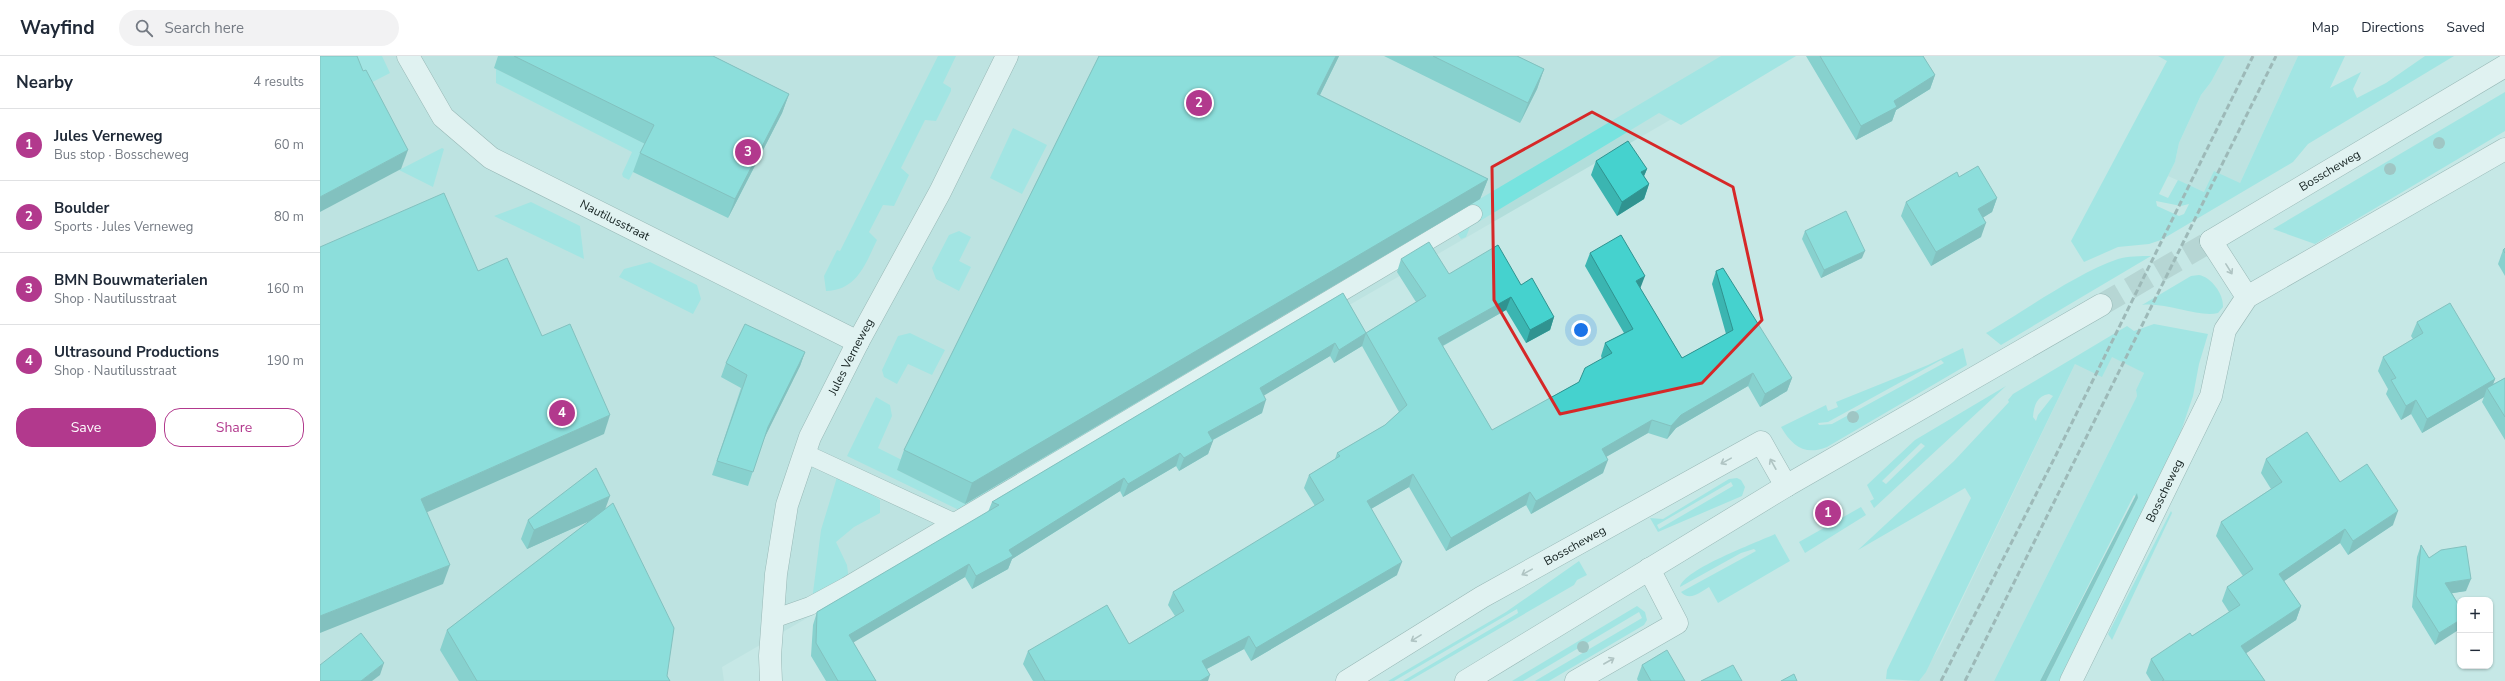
<!DOCTYPE html>
<html lang="en">
<head>
<meta charset="utf-8">
<style>
  body { margin:0; font-family:"Nunito Sans",sans-serif; background:#f2f2f3; color:#1f2937 }
  .controls { position:absolute; right:12px; bottom:12px; display:grid; overflow:hidden; border-radius:8px; box-shadow:0 1px 3px #0004 }
  .controls button { width:36px; height:36px; display:grid; place-items:center; padding:0; border:0; border-bottom:1px solid #e0e1e3; background:#fff; color:#1f2937; font:20px sans-serif }
  .you { position:absolute; left:1261px; top:274px; width:14px; height:14px; margin:-10px; border:3px solid #fff; border-radius:50%; background:#1a73e8; box-shadow:0 0 0 6px #1a73e833 }
  .badge { display:grid; place-items:center; width:26px; height:26px; border-radius:50%; background:#b2398d; color:#fff; font-size:13px; font-weight:700 }
  .pin { position:absolute; translate:-50% -50%; border:2px solid #fff; box-shadow:0 1px 4px #0006 }
  .list { margin:0; padding:0; list-style:none }
  h2 { display:flex; justify-content:space-between; align-items:center; height:52px; margin:0; padding:0 16px; font-size:17px }
  h2 small { font-size:13px; font-weight:400; color:#747a83 }
  .list li { display:grid; grid-template-columns:26px 1fr auto; gap:12px; align-items:center; box-sizing:border-box; height:72px; padding:0 16px; border-top:1px solid #e0e1e3 }
  .list b { display:block; font-size:15px; white-space:nowrap }
  .list p { margin:0; font-size:13px; white-space:nowrap; color:#747a83 }
  .list em { font-size:13px; font-style:normal; color:#747a83 }
  .actions { display:flex; gap:8px; padding:12px 16px }
  .actions a { flex:1; padding:9px 0; border:1px solid #b2398d; border-radius:16px; text-align:center; font-size:14px; color:#b2398d }
  .actions .main { background:#b2398d; color:#fff }
  .icon { flex:none; width:22px; height:22px; fill:none; stroke:currentColor; stroke-width:2; stroke-linecap:round; stroke-linejoin:round }
  .map { position:relative; flex:none; width:2185px; height:625px; overflow:hidden }
  header { display:flex; align-items:center; gap:24px; box-sizing:border-box; height:56px; padding:0 20px; background:#fff; border-bottom:1px solid #e0e1e3 }
  header strong { font-size:19px }
  nav { display:flex; gap:22px; margin-inline-start:auto; font-size:14px }
  .search { width:280px; height:36px; background:#f2f2f3; display:flex; align-items:center; gap:10px; box-sizing:border-box; padding:0 14px; border-radius:22px; color:#747a83; font-size:15px }
  main { display:flex }
  aside { flex:1; background:#fff }
  .map>svg:first-child { display:block }
  .built { fill:#b2dedb }
  .green { fill:#77e3df; fill-rule:evenodd }
  .water { fill:#38a29f }
  .lines { fill:none; stroke-linecap:round; stroke-linejoin:round }
  .secondary-tunnel { stroke:#a2c0be; stroke-width:22; stroke-dasharray:22 11; stroke-linecap:butt }
  .lane-casing { stroke:#5f7f7d; stroke-width:19 }
  .street-casing { stroke:#5f7f7d; stroke-width:23 }
  .secondary-casing { stroke:#5f7f7d; stroke-width:23 }
  .lane { stroke:#fff; stroke-width:18 }
  .street { stroke:#fff; stroke-width:22 }
  .secondary { stroke:#fff; stroke-width:22 }
  .rail { stroke:#6b8281; stroke-width:3; stroke-dasharray:6 3; stroke-linecap:butt }
  .tree { fill:#6f9e9c }
  .wall { fill:#3bb5b1 }
  .shaded-wall { fill:#309390 }
  .building { fill:#45d2ce; stroke:#309390 }
  .oneway { stroke:#949a9a }
  .marked { fill:none; stroke:#d62828; stroke-width:3; stroke-linejoin:round }
  .labels { text-anchor:middle; stroke-width:4; stroke-linejoin:round; paint-order:stroke }
  .street-label { font-size:12px; fill:#121f1e; stroke:#fff }
</style>
</head>
<body>
<header>
<strong>Wayfind</strong>
<div class="search"><svg class="icon" aria-label="search" viewBox="0 0 24 24"><circle cx="10" cy="10" r="6"/><path d="M15 15l6 6"/></svg>Search here</div>
<nav><a>Map</a><a>Directions</a><a>Saved</a></nav>
</header>
<main>
<aside>
<h2>Nearby<small>4 results</small></h2>
<ul class="list">
<li><span class="badge">1</span><div><b>Jules Verneweg</b><p>Bus stop · Bosscheweg</p></div><em>60 m</em></li>
<li><span class="badge">2</span><div><b>Boulder</b><p>Sports · Jules Verneweg</p></div><em>80 m</em></li>
<li><span class="badge">3</span><div><b>BMN Bouwmaterialen</b><p>Shop · Nautilusstraat</p></div><em>160 m</em></li>
<li><span class="badge">4</span><div><b>Ultrasound Productions</b><p>Shop · Nautilusstraat</p></div><em>190 m</em></li>
</ul>
<div class="actions"><a class="main">Save</a><a>Share</a></div>
</aside>
<div class="map">
<svg width="2185" height="625" viewBox="0 0 2185 625">
  <rect width="100%" height="100%" fill="#c6e8e6"/>
  <!-- built -->
  <g class="built">
    <polygon points="0,0 1461,0 402,611 404,625 0,625"/>
    <polygon points="1905,0 1978,0 1920,127 1884,136 1848,120 1855,106 1859,87 1881,39 1891,26"/>
    <polygon points="1792,300 1824,317 1816,334 1817,340 1674,625 1599,625 1620,590 1755,308"/>
  </g>
  <!-- green -->
  <g class="green">
    <polygon points="22,0 62,0 70,17 37,34"/>
    <path d="M 618,0 L 636,0 L 623,27 L 631,32 L 631,35 L 616,65 L 605,64 L 581,112 L 589,119 L 574,150 L 563,149 L 549,176 L 557,184 C 545,209 537,234 506,235 L 504,220 L 517,194 L 520,195 Z"/>
    <polygon points="1401,0 1476,0 1361,69 1339,57 1150,171 1146,181 1141,183 1129,165 639,454 527,400 556,341 570,349 572,360 558,392 582,404 577,414 645,448"/>
    <path d="M 1838,0 L 1905,0 L 1891,26 L 1881,39 L 1859,87 L 1855,106 L 1839,138 L 1848,142 L 1858,124 L 1884,136 L 1894,115 L 1920,127 L 1978,0 L 2025,0 L 2010,32 L 2041,16 L 2033,33 L 2037,42 L 2066,27 L 2105,0 L 2134,0 L 1988,88 L 1973,106 L 1841,184 L 1829,188 L 1798,191 L 1764,206 L 1751,185 L 1847,5 ZM 1836,145 L 1861,150 L 1869,148 L 1864,158 L 1859,160 L 1837,150 Z"/>
    <polygon points="176,13 327,89 309,124 303,121 302,118 312,96 176,27"/>
    <polygon points="2185,36 2185,75 1995,188 1953,173"/>
    <polygon points="693,72 727,89 702,138 670,122"/>
    <polygon points="122,92 124,93 113,131 79,114"/>
    <polygon points="211,146 260,170 264,203 174,160"/>
    <polygon points="639,175 651,181 639,205 651,211 639,235 616,223 612,212 629,179"/>
    <path d="M 1831,200 L 1681,289 L 1666,277 C 1704,255 1757,217 1798,203 C 1808,200 1820,200 1831,200 Z"/>
    <polygon points="330,206 377,229 381,243 373,258 299,221 304,213"/>
    <path d="M 1879,219 C 1891,221 1904,238 1903,251 L 1898,257 C 1880,262 1846,246 1822,249 L 1871,220 Z"/>
    <path d="M 1834,268 L 1888,278 L 1879,308 L 1873,340 L 1859,381 L 1739,625 L 1726,625 L 1818,442 L 1814,439 L 1720,625 L 1674,625 L 1817,340 L 1816,334 L 1824,317 L 1792,301 L 1782,321 L 1755,308 L 1606,616 L 1599,625 L 1566,623 L 1567,614 L 1651,442 L 1645,432 L 1538,494 L 1634,405 L 1689,346 L 1688,344 L 1693,338 L 1807,270 L 1814,275 ZM 1729,338 L 1733,340 L 1718,359 L 1716,365 L 1713,361 C 1714,349 1717,340 1729,338 Z"/>
    <polygon points="590,277 625,294 612,319 588,308 577,328 564,321 562,314 578,280"/>
    <path d="M 1643,292 L 1647,309 L 1507,391 C 1485,400 1472,390 1461,371 L 1506,349 L 1508,355 L 1518,351 L 1516,346 L 1608,309 ZM 1621,304 L 1624,307 L 1512,368 L 1499,369 L 1498,367 L 1508,366 Z"/>
    <path d="M 1686,330 L 1554,452 L 1550,445 L 1554,443 L 1547,429 L 1595,384 ZM 1601,387 L 1605,390 L 1566,428 L 1562,425 Z"/>
    <polygon points="518,418 560,444 560,457 534,471 516,486 527,509 529,524 492,544 501,474"/>
    <path d="M 1417,422 L 1421,424 L 1425,431 L 1422,440 L 1338,476 L 1330,462 L 1343,463 L 1409,423 ZM 1411,426 L 1413,430 L 1339,473 L 1337,469 Z"/>
    <polygon points="1541,451 1546,459 1485,497 1479,486"/>
    <polygon points="1851,455 1852,457 1792,584 1788,578"/>
    <path d="M 1455,478 L 1470,505 L 1398,547 L 1389,531 C 1380,536 1370,546 1361,536 L 1436,495 L 1434,493 L 1421,497 L 1360,531 C 1364,513 1436,487 1455,478 Z"/>
    <polygon points="1259,505 1267,519 1257,524 1254,529 1089,625 1083,625 1198,557 1197,553 1074,625 1068,625 1186,556"/>
    <polygon points="1317,550 1325,556 1327,564 1324,569 1229,625 1215,625 1322,562 1319,556 1203,625 1192,625"/>
  </g>
  <!-- water -->
  <polygon class="water" points="1817,437 1818,442 1726,625 1720,625"/>
  <g class="lines">
    <!-- secondary-tunnel -->
    <polyline class="secondary-tunnel" points="1781,249 1891,185"/>
    <!-- lane casing -->
    <g class="lane-casing">
      <g id="lane">
        <polyline points="484,397 633,466"/>
        <polyline points="453,563 490,550 527,530 1153,158"/>
      </g>
    </g>
    <!-- street casing -->
    <g class="street-casing">
      <g id="street">
        <path id="s1" d="M 88,0 L 123,61 L 171,102 L 538,286"/>
        <polyline points="1891,185 1927,241"/>
        <path id="s2" d="M 1027,625 L 1162,541 L 1441,386 L 1466,430"/>
        <polyline points="1256,625 1357,567 1329,513"/>
        <path id="s3" d="M 1751,625 L 1891,340 L 1905,274 L 1927,241 L 2185,93"/>
      </g>
    </g>
    <!-- secondary casing -->
    <g class="secondary-casing">
      <g id="secondary">
        <path id="s4" d="M 1891,185 L 2185,10"/>
        <path id="s5" d="M 451,625 L 450,600 L 456,518 L 467,449 L 490,381 L 538,286 L 620,136 L 687,0"/>
        <polyline points="1146,625 1466,430 1781,249"/>
      </g>
    </g>
    <!-- lane -->
    <use href="#lane" class="lane"/>
    <!-- street -->
    <use href="#street" class="street"/>
    <!-- secondary -->
    <use href="#secondary" class="secondary"/>
    <!-- rail -->
    <g class="rail">
      <polyline points="1621,625 1736,399 1933,0"/>
      <polyline points="1645,625 1956,0"/>
    </g>
  </g>
  <!-- trees -->
  <g class="tree">
    <circle cx="2119" cy="87" r="6"/>
    <circle cx="2070" cy="113" r="6"/>
    <circle cx="1533" cy="361" r="6"/>
    <circle cx="1263" cy="591" r="6"/>
  </g>
  <!-- wall -->
  <g class="wall">
    <polygon points="178,0 393,0 469,38 462,57 408,162 313,116 320,97 325,88 174,12"/>
    <polygon points="779,0 1019,0 1000,39 1168,123 1160,143 645,448 577,414 584,394"/>
    <polygon points="1064,0 1197,0 1224,13 1217,33 1200,67"/>
    <polygon points="1486,0 1603,0 1615,19 1610,33 1576,54 1572,65 1536,84"/>
    <polygon points="1276,105 1327,113 1324,120 1329,128 1324,143 1297,160 1271,119"/>
    <polygon points="1639,121 1677,142 1672,156 1663,161 1661,181 1611,210 1581,160 1586,146"/>
    <polygon points="1485,175 1542,202 1501,222 1482,183"/>
    <polygon points="2185,192 2185,220 2178,208 2183,194"/>
    <polygon points="1270,197 1320,232 1362,302 1406,278 1392,228 1396,215 1472,322 1467,335 1440,351 1428,330 1356,372 1347,383 1328,377 1286,401 1283,417 1211,458 1206,449 1126,495 1089,431 1051,453 1077,519 931,605 924,593 887,613 888,625 713,625 703,608 708,595 809,588 855,560 848,549 853,536 995,450 984,432 989,419 1015,403 1017,397 1065,369 1079,356 1042,290 1014,307 1010,300 944,339 942,357 893,384 888,398 859,415 856,410 803,441 800,435 692,503 688,513 652,533 645,521 533,586 556,625 506,625 491,600 493,569 497,556 668,456 672,446 1023,237 1046,277 1096,246 1077,216 1081,203 1129,218 1201,229 1234,261 1230,274 1206,287 1186,254 1123,290 1172,374 1259,326 1282,303 1281,300 1285,287 1304,277 1265,210"/>
    <polygon points="2097,266 2175,323 2173,328 2185,322 2185,384 2162,346 2164,341 2102,377 2091,358 2081,364 2066,338 2068,333 2058,315 2063,301 2093,283 2091,280"/>
    <polygon points="485,296 480,310 444,382 428,430 392,419 421,332 401,321 406,307"/>
    <polygon points="1946,403 2020,426 2073,469 2028,499 2020,487 1964,525 1981,550 1976,564 1926,597 1945,625 1831,625 1826,617 1831,603 1872,580 1909,556 1902,545 1907,531 1923,520 1896,480 1901,466 1951,433 1941,417"/>
    <polygon points="285,454 347,620 350,625 139,625 120,594 127,574 271,464 207,493 201,483 208,464"/>
    <polygon points="2101,489 2109,502 2146,535 2132,537 2140,551 2115,589 2092,551 2097,501"/>
    <polygon points="1322,609 1365,625 1318,625 1317,623"/>
  </g>
  <!-- shaded-wall -->
  <g class="shaded-wall">
    <polygon points="1016,0 1019,0 990,59 997,38"/>
    <polygon points="1224,13 1217,33 1200,67 1208,47"/>
    <polygon points="1615,19 1610,33 1576,54 1572,65 1536,84 1541,70 1574,45"/>
    <polygon points="469,38 462,57 408,162 415,143"/>
    <polygon points="88,94 81,113 0,156 0,141"/>
    <polygon points="1327,113 1321,127 1321,116"/>
    <polygon points="1168,123 1160,143 645,448 652,427"/>
    <polygon points="1329,128 1324,143 1297,160 1302,146"/>
    <polygon points="1677,142 1672,156 1653,168 1658,153"/>
    <polygon points="1666,167 1661,181 1611,210 1616,196"/>
    <polygon points="1545,195 1542,202 1501,222 1504,214"/>
    <polygon points="1325,220 1320,233 1316,225"/>
    <polygon points="1191,241 1186,254 1113,295 1118,282"/>
    <polygon points="1234,261 1230,274 1206,287 1210,274"/>
    <polygon points="1046,277 1042,290 1014,307 1019,294"/>
    <polygon points="1015,287 1010,300 935,345 940,332"/>
    <polygon points="485,296 480,310 443,385 448,371"/>
    <polygon points="1433,317 1428,330 1356,372 1347,383 1351,370 1361,359"/>
    <polygon points="1472,322 1467,335 1440,351 1445,338"/>
    <polygon points="2175,323 2170,337 2167,332 2164,341 2102,377 2107,363"/>
    <polygon points="946,344 942,357 883,389 888,376"/>
    <polygon points="2096,344 2091,358 2081,364 2086,350"/>
    <polygon points="290,359 284,378 94,462 101,443"/>
    <polygon points="1332,364 1328,377 1277,406 1282,393"/>
    <polygon points="893,385 888,398 859,415 864,402"/>
    <polygon points="860,397 856,410 803,441 808,428"/>
    <polygon points="1288,404 1283,417 1211,458 1216,445"/>
    <polygon points="1093,418 1089,431 1042,458 1047,445"/>
    <polygon points="804,422 800,435 692,503 688,513 652,533 656,520 689,494"/>
    <polygon points="1210,436 1206,449 1126,495 1131,482"/>
    <polygon points="290,440 283,459 207,493 214,474"/>
    <polygon points="2078,455 2073,469 2028,499 2033,485"/>
    <polygon points="2025,473 2020,487 1954,532 1959,518"/>
    <polygon points="1082,506 1077,519 931,605 936,592"/>
    <polygon points="649,508 645,521 524,592 529,579"/>
    <polygon points="130,509 123,528 0,577 0,560"/>
    <polygon points="2151,523 2146,535 2121,539 2125,527"/>
    <polygon points="1981,550 1976,564 1916,604 1921,590"/>
    <polygon points="2140,564 2140,573 2115,589 2119,577"/>
    <polygon points="929,580 924,593 877,618 882,605"/>
    <polygon points="64,607 60,619 52,625 41,625"/>
    <polygon points="890,619 888,625 880,625"/>
  </g>
  <!-- building -->
  <g class="building">
    <polygon points="0,0 37,0 43,15 46,14 88,94 0,141"/>
    <polygon points="194,0 393,0 469,38 415,143 320,97 334,69"/>
    <polygon points="779,0 1016,0 997,38 1168,123 652,427 584,394"/>
    <polygon points="1113,0 1197,0 1224,13 1208,47"/>
    <polygon points="1500,0 1603,0 1615,19 1574,45 1577,51 1541,70"/>
    <polygon points="1308,85 1327,113 1321,116 1329,128 1302,146 1276,105"/>
    <polygon points="1658,110 1677,142 1658,153 1666,167 1616,196 1586,146 1637,116 1639,121"/>
    <polygon points="124,137 158,215 187,202 222,280 250,268 290,359 101,443 130,509 0,560 0,191"/>
    <polygon points="1526,155 1545,195 1504,214 1485,175"/>
    <polygon points="1301,179 1325,220 1316,225 1362,302 1413,274 1396,215 1403,212 1472,322 1445,338 1433,317 1361,359 1351,370 1332,364 1282,393 1288,404 1216,445 1210,436 1131,482 1093,418 1047,445 1082,506 936,592 929,580 882,605 890,619 880,625 725,625 708,595 787,549 809,588 864,555 853,536 1004,444 989,419 1020,400 1017,397 1065,369 1087,349 1046,277 1019,294 1015,287 940,332 946,344 888,376 893,385 864,402 860,397 808,428 804,422 689,494 693,500 656,520 649,508 529,579 556,625 518,625 496,587 497,556 679,449 672,446 1023,237 1046,277 1106,240 1081,203 1109,186 1129,218 1178,189 1201,229 1212,222 1234,261 1210,274 1191,241 1118,282 1172,374 1259,326 1265,312 1292,297 1285,287 1313,273 1270,197"/>
    <polygon points="2185,192 2185,197 2183,194"/>
    <polygon points="2130,247 2175,323 2107,363 2096,344 2086,350 2071,324 2076,322 2063,301 2103,277 2097,266"/>
    <polygon points="425,268 485,296 448,371 433,416 397,405 427,319 406,307"/>
    <polygon points="2185,322 2185,361 2167,332"/>
    <polygon points="1987,376 2020,426 2047,408 2078,455 2033,485 2025,473 1959,518 1981,550 1921,590 1945,625 1842,625 1844,624 1831,603 1870,577 1872,580 1920,549 1907,531 1933,513 1901,466 1962,426 1946,403"/>
    <polygon points="276,412 290,440 214,474 208,464"/>
    <polygon points="293,447 354,572 347,620 350,625 157,625 127,574"/>
    <polygon points="2101,489 2109,502 2121,494 2146,490 2151,523 2125,527 2140,551 2140,564 2119,577 2096,540"/>
    <polygon points="41,577 64,607 41,625 0,625 0,609"/>
    <polygon points="1347,594 1365,625 1331,625 1322,609"/>
    <polygon points="1413,609 1422,625 1381,625"/>
    <polygon points="1474,618 1477,625 1461,625"/>
  </g>
  <!-- one-way arrows -->
  <defs><path id="oneway-shaft" d="M-6 0H5M1.5-3L5.5 0L1.5 3" fill="none" stroke-width="1.6" stroke-linecap="round" stroke-linejoin="round"/></defs>
  <g class="oneway">
    <use href="#oneway-shaft" transform="translate(1909 213) rotate(58)"/>
    <use href="#oneway-shaft" transform="translate(1406 405) rotate(151)"/>
    <use href="#oneway-shaft" transform="translate(1453 408) rotate(-119)"/>
    <use href="#oneway-shaft" transform="translate(1207 516) rotate(151)"/>
    <use href="#oneway-shaft" transform="translate(1096 582) rotate(148)"/>
    <use href="#oneway-shaft" transform="translate(1289 605) rotate(-30)"/>
  </g>
  <!-- marked area -->
  <path d="M0 0H2185V625H0ZM 1272,56 L 1413,131 L 1442,264 L 1382,327 L 1240,358 L 1174,244 L 1172,111 Z" fill="#c6e8e6" fill-opacity=".55" fill-rule="evenodd"/>
  <path class="marked" d="M 1272,56 L 1413,131 L 1442,264 L 1382,327 L 1240,358 L 1174,244 L 1172,111 Z"/>
  <g class="labels">
    <!-- street labels -->
    <g class="street-label">
      <text dy="4" stroke="none"><textPath href="#s4" startOffset="138">Bosscheweg</textPath></text>
      <text dy="4" stroke="none"><textPath href="#s1" startOffset="272">Nautilusstraat</textPath></text>
      <text dy="4" stroke="none"><textPath href="#s5" startOffset="339">Jules Verneweg</textPath></text>
      <text dy="4" stroke="none"><textPath href="#s3" startOffset="212">Bosscheweg</textPath></text>
      <text dy="4" stroke="none"><textPath href="#s2" startOffset="265">Bosscheweg</textPath></text>
    </g>
  </g>
</svg>
<div class="controls">
<button>+</button>
<button>−</button>
</div>
<div class="you"></div>
<div class="pin badge" style="left:1508px;top:457px">1</div>
<div class="pin badge" style="left:879px;top:47px">2</div>
<div class="pin badge" style="left:428px;top:96px">3</div>
<div class="pin badge" style="left:242px;top:357px">4</div>
</div>
</main>
</body>
</html>
